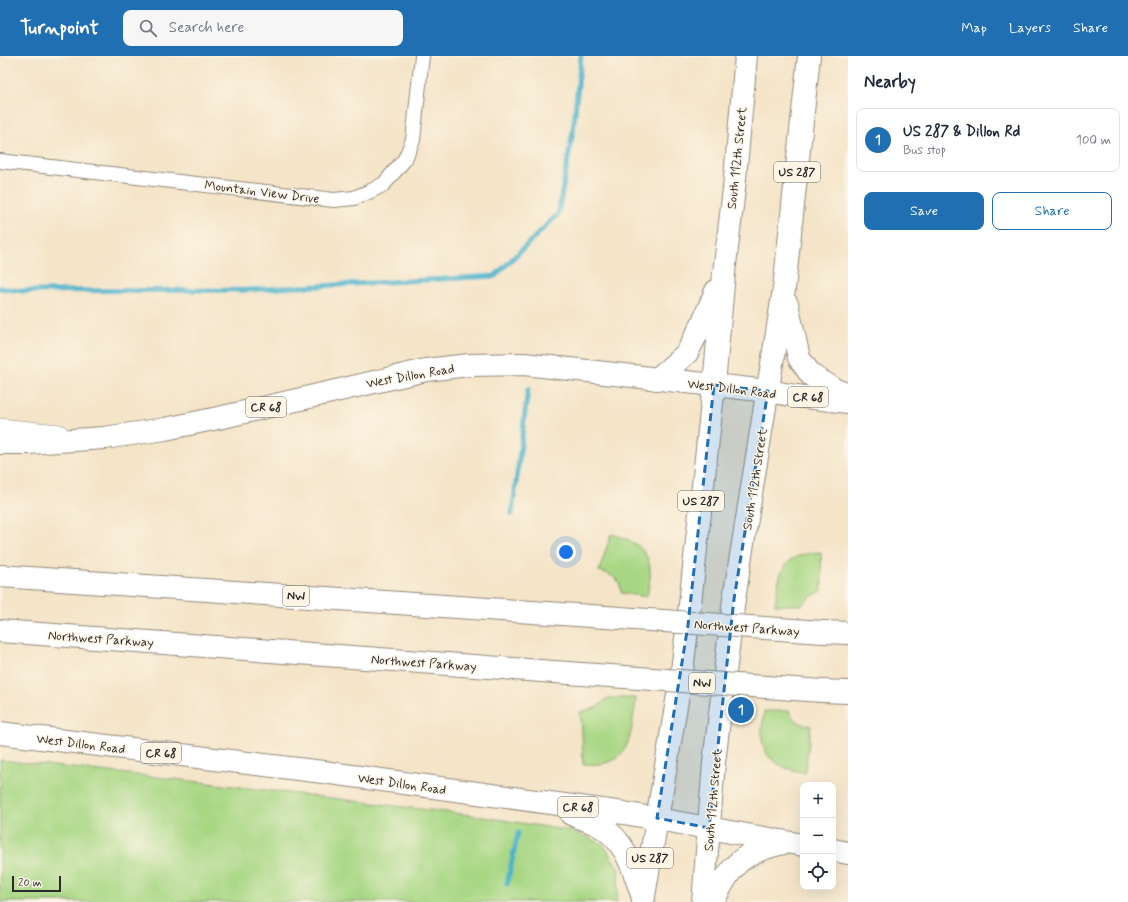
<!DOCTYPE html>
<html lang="en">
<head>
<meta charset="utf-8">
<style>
  body { margin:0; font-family:Mynerve,sans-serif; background:#f6f6f7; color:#1f2937 }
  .controls { position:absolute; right:12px; bottom:12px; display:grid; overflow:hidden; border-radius:8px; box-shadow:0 4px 16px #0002 }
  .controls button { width:36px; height:36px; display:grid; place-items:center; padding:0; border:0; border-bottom:1px solid #e0e1e3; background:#fff; color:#1f2937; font:20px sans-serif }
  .scale { position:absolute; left:12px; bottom:10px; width:49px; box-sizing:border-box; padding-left:4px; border:2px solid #2b2b2b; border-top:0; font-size:11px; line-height:14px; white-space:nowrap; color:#2b2b2b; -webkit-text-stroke:3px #fcf5e5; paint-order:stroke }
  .you { position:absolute; left:566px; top:496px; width:14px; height:14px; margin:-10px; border:3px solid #fff; border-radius:50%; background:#1a73e8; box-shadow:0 0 0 6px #1a73e833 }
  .badge { display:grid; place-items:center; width:26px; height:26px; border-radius:50%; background:#1f6fb2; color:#fff; font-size:13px; font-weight:700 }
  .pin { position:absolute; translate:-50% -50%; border:2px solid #fff; box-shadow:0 1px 4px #0006 }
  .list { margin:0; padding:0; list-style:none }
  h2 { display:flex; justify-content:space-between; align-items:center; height:52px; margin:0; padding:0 16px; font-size:17px }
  h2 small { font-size:13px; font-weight:400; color:#747a83 }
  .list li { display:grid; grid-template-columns:26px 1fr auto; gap:12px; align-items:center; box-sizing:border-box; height:64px; margin:0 8px 8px; padding:0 8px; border:1px solid #e0e1e3; border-radius:8px }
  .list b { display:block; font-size:15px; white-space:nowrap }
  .list p { margin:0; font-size:13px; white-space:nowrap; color:#747a83 }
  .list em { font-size:13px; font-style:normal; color:#747a83 }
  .actions { display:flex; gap:8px; padding:12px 16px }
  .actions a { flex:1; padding:9px 0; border:1px solid #1f6fb2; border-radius:8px; text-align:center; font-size:14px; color:#1f6fb2 }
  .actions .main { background:#1f6fb2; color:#fff }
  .icon { flex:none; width:22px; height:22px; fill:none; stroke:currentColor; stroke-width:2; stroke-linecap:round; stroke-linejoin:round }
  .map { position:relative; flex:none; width:848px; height:846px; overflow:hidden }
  header { display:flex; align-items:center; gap:24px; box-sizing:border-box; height:56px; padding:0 20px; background:#1f6fb2; color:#fff }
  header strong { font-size:19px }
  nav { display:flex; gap:22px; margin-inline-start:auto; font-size:14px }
  .search { width:280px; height:36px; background:#f6f6f7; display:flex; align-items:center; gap:10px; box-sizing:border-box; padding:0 14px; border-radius:8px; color:#747a83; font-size:15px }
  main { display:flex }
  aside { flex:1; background:#fff }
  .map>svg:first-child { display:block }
  .green { fill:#a8d784; stroke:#6a8158 }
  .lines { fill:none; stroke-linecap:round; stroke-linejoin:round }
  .stream { stroke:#4cb2cb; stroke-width:5 }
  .minor-casing { stroke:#90887a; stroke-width:16 }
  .secondary-casing { stroke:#90887a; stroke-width:20 }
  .primary-casing { stroke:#90887a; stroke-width:24 }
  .motorway-casing { stroke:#90887a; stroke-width:24 }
  .minor { stroke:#fff; stroke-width:14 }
  .secondary { stroke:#fff; stroke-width:19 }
  .primary { stroke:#fff; stroke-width:22 }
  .motorway { stroke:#fff; stroke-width:22 }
  .motorway-bridge-casing { stroke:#90887a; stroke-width:24; stroke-linecap:butt }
  .motorway-bridge { stroke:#fff; stroke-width:22 }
  .marked { fill:#1f6fb2; fill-opacity:0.2; stroke:#1f6fb2; stroke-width:3; stroke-dasharray:8 5; stroke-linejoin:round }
  .labels { text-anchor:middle; stroke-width:3; stroke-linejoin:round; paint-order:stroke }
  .shield { fill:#fcf5e5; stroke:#6a6863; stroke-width:1 }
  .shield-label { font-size:12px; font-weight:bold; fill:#2b2b2b }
  .street-label { font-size:13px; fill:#2b2b2b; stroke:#fcf5e5 }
</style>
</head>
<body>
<header>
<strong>Turnpoint</strong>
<div class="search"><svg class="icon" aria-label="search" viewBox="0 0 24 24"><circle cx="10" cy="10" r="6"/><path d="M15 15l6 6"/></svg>Search here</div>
<nav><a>Map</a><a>Layers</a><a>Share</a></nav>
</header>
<main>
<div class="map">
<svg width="848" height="846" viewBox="0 0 848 846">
  <rect width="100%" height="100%" fill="#fcf5e5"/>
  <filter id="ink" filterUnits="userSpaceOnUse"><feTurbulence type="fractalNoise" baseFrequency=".025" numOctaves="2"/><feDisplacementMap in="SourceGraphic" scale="8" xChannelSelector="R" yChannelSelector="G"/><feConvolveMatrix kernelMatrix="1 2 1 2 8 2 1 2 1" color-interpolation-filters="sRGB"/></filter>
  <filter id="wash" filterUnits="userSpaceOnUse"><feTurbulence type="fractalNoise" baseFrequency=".012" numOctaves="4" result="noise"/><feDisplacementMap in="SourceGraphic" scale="16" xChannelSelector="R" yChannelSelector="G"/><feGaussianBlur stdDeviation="0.9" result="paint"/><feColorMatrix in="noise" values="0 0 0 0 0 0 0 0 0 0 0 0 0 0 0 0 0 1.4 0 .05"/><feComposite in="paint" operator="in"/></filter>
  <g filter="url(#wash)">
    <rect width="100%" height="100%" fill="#f4e4c8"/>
    <!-- green -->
    <g class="green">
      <path d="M 611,478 C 630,483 648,491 650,513 C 651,522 648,532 647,541 L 621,537 C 621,522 612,519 599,515 Z"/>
      <path d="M 821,496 L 822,535 C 814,538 808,542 802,549 L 775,549 C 780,512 781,499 821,496 Z"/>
      <path d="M 608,642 L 636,642 C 636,649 634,656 633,663 C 629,697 618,711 583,708 C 582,691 583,673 580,656 L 596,652 Z"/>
      <path d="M 764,655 L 790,655 C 793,666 801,668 811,670 L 805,717 C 799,715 791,714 784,711 C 757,699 761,679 764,655 Z"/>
      <polygon points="0,704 183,724 470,759 572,775 603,788 619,813 617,846 0,846"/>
    </g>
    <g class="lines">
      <!-- stream -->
      <g class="stream">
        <polyline points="0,232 22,235 247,234 495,220 558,158 573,75 581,0"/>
        <polyline points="512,458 528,333"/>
        <polyline points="507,828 518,777"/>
      </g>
    </g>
  </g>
  <g filter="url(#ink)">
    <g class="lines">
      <!-- minor casing -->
      <g class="minor-casing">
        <polyline id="minor" points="0,105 334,144 354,142 371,135 384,128 405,103 413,84 422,0"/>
      </g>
      <!-- secondary casing -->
      <g class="secondary-casing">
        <polyline id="secondary" points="0,372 59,378"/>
      </g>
      <!-- primary casing -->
      <g class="primary-casing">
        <g id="primary">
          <polyline points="787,248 799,302 811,319 834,333 848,339"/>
          <polyline points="657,323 687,297 701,270 716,235"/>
          <polyline points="104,382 165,373 223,361 426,314 469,309 524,308 768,335 796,340 848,346"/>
          <polyline points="0,677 140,694 323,716 624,757 803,789"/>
          <path d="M 571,758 C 578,761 586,764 594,767 C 625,780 633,813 643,842"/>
          <polyline points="833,794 848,797"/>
          <polyline points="643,846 682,615 688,566 714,329 724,217 734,133 746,0"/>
          <polyline points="703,846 714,706 734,543 784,233 809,0"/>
          <path d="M 713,846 C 732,807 741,797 783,787"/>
        </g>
      </g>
      <!-- motorway casing -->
      <g class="motorway-casing">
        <g id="motorway">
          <polyline points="0,387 29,387 104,382"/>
          <polyline points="0,520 591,560"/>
          <polyline points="0,575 582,618"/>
          <polyline points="823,576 848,577"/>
          <polyline points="822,635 848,636"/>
        </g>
      </g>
      <!-- minor -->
      <use href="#minor" class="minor"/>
      <!-- secondary -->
      <use href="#secondary" class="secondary"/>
      <!-- primary -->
      <use href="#primary" class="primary"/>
      <!-- motorway -->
      <use href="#motorway" class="motorway"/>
      <!-- motorway-bridge casing -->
      <g class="motorway-bridge-casing">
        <g id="motorway-bridge">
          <polyline points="591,560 823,576"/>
          <polyline points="582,618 822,635"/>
        </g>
      </g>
      <!-- motorway-bridge -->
      <use href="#motorway-bridge" class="motorway-bridge"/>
    </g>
  </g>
  <!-- marked area -->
  <path class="marked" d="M 714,329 L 768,335 L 734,543 L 709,772 L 657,762 L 688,569 Z"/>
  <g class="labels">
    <!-- shield labels -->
    <g class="shield">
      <rect x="774" y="106" width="46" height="20" rx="3"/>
      <rect x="788" y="331" width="40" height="20" rx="3"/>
      <rect x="246" y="341" width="40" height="20" rx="3"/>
      <rect x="678" y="435" width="46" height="20" rx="3"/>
      <rect x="283" y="530" width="26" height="20" rx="3"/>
      <rect x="689" y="617" width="26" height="20" rx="3"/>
      <rect x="141" y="687" width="40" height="20" rx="3"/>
      <rect x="558" y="741" width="40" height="20" rx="3"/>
      <rect x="627" y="792" width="46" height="20" rx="3"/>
    </g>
    <g class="shield-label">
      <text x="797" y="120">US 287</text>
      <text x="808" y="345">CR 68</text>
      <text x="266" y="355">CR 68</text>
      <text x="701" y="449">US 287</text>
      <text x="296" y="544">NW</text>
      <text x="702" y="631">NW</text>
      <text x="161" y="701">CR 68</text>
      <text x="578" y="755">CR 68</text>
      <text x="650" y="806">US 287</text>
    </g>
    <!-- street labels -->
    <g class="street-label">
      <text transform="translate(736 102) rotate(-84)" y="5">South 112th Street</text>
      <text transform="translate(262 135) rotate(7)" y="5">Mountain View Drive</text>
      <text transform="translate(410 319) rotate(-10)" y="5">West Dillon Road</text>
      <text transform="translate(732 332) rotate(7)" y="5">West Dillon Road</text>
      <text transform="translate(754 423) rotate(-81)" y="5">South 112th Street</text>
      <text transform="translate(747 571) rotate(4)" y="5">Northwest Parkway</text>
      <text transform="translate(101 582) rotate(4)" y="5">Northwest Parkway</text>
      <text transform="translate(424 606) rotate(4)" y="5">Northwest Parkway</text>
      <text transform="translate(81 687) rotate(7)" y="5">West Dillon Road</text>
      <text transform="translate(402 727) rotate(8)" y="5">West Dillon Road</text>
      <text transform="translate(712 744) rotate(-85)" y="5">South 112th Street</text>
    </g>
  </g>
</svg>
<div class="controls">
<button>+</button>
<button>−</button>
<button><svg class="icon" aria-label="locate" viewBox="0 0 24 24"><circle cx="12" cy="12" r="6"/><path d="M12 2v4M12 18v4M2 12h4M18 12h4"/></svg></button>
</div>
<div class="scale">20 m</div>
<div class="you"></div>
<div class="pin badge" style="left:741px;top:654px">1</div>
</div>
<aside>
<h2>Nearby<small></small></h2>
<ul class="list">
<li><span class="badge">1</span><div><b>US 287 &amp; Dillon Rd</b><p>Bus stop</p></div><em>100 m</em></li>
</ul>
<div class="actions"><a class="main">Save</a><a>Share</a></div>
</aside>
</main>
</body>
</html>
